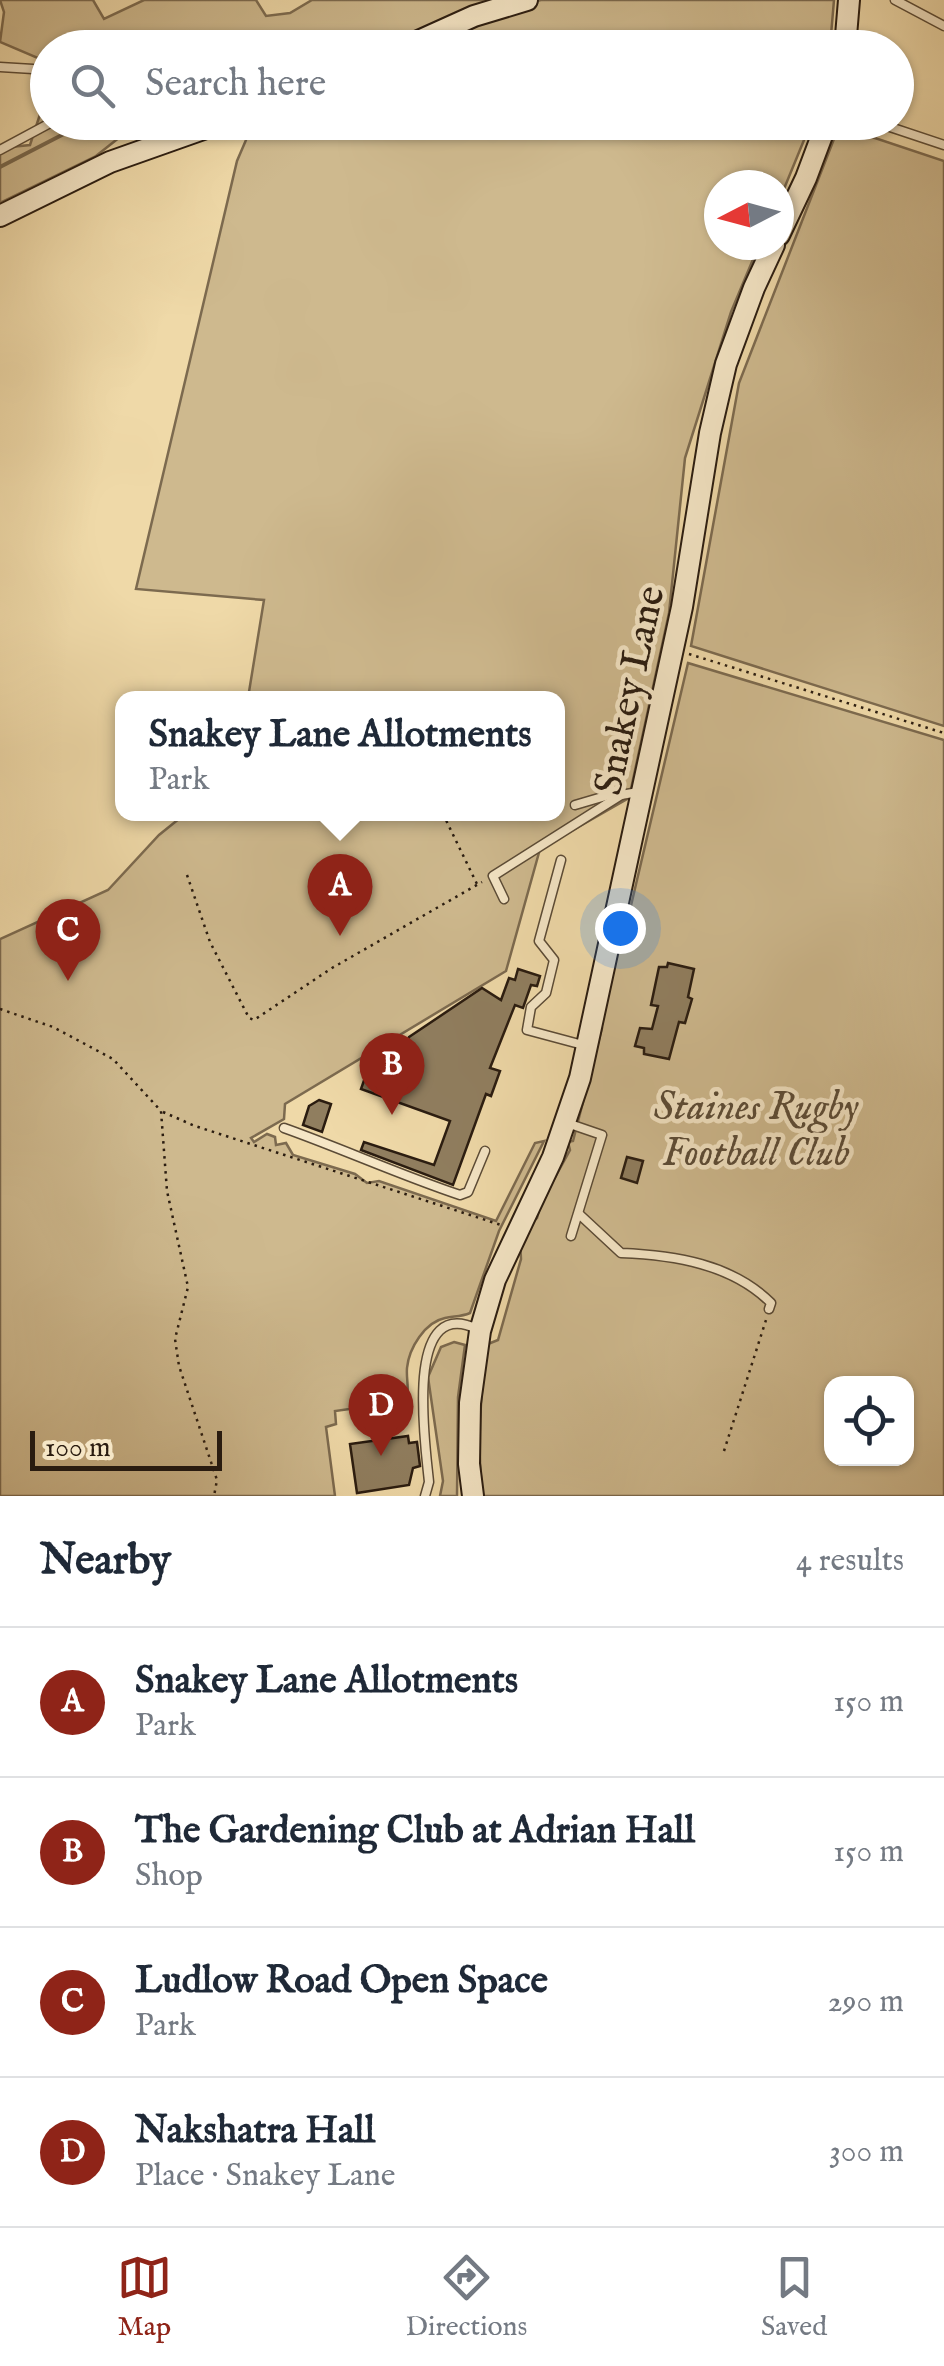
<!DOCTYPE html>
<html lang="en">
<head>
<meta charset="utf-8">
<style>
  body { margin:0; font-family:"IM FELL English",serif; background:#f6f6f7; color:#1f2937 }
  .controls { position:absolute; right:30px; bottom:30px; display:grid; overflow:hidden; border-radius:20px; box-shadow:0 2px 8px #0004 }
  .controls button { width:90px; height:90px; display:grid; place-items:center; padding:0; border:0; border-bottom:2px solid #e0e1e3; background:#fff; color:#1f2937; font:50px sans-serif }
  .compass { position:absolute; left:704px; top:170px; width:90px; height:90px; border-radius:50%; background:#fff; box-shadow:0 2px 8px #0004; rotate:264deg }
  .scale { position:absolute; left:30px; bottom:25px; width:192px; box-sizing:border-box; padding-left:10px; border:5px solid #2a1c10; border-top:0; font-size:28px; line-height:35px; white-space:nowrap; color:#2a1c10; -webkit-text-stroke:8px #f5e6c6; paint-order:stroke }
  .you { position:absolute; left:620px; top:928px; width:35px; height:35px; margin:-25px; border:8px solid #fff; border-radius:50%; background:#1a73e8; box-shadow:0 0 0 15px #1a73e833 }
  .badge { display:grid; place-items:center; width:65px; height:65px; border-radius:50%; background:#8f2418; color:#fff; font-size:32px; font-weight:700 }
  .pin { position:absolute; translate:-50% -82px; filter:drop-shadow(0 2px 5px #0008) }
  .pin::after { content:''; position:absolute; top:52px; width:35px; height:30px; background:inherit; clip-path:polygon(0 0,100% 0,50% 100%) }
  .popup { position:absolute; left:115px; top:691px; width:450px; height:130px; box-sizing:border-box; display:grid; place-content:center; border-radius:20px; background:#fff; filter:drop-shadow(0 2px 8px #0005); font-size:32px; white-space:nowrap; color:#747a83 }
  .popup b { font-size:38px; color:#1f2937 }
  .popup::after { content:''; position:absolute; left:50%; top:100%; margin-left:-20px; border:20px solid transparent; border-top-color:#fff }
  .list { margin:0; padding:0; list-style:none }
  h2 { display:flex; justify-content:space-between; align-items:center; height:130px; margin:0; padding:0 40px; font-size:42px }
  h2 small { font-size:32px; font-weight:400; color:#747a83 }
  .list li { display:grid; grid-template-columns:65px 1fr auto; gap:30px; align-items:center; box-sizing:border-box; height:150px; padding:0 40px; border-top:2px solid #e0e1e3 }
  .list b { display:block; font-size:38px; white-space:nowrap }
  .list p { margin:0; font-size:32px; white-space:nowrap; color:#747a83 }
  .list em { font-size:32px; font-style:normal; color:#747a83 }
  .icon { flex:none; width:55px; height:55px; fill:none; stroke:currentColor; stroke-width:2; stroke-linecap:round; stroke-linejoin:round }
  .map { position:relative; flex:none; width:944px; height:1496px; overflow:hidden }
  .search { position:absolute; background:#fff; box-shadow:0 2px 8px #0004; left:30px; right:30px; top:30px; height:110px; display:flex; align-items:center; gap:25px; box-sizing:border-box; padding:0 35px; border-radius:55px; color:#747a83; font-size:38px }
  .sheet { height:730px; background:#fff }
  nav { display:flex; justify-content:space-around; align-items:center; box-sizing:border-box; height:140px; border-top:2px solid #e0e1e3; background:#fff; font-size:28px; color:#747a83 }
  nav a { display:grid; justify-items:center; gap:5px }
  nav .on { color:#8f2418 }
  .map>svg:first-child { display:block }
  .green { fill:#ceb98e; stroke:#7c6a4f; stroke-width:2.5; fill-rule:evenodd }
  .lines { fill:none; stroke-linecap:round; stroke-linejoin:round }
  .stream { stroke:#78674c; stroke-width:4 }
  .building { fill:#907e5f; stroke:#2a1c10; stroke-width:2.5 }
  .lane-casing { stroke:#5b4b36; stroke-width:11 }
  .secondary-casing { stroke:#2a1c10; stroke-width:24 }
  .path { stroke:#2a1c10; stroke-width:2.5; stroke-dasharray:2.5 5; stroke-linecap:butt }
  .lane { stroke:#f5e6c6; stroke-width:8 }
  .secondary { stroke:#f5e6c6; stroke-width:20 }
  .labels { text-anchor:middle; stroke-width:9; stroke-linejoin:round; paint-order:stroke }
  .street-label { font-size:40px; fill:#2a1c10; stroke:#f5e6c6 }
  .park-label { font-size:40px; font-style:italic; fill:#5b4b36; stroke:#f5e6c6 }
</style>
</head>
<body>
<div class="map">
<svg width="944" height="1496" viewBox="0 0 944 1496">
  <rect width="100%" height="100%" fill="#efd9a8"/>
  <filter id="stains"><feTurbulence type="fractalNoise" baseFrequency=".002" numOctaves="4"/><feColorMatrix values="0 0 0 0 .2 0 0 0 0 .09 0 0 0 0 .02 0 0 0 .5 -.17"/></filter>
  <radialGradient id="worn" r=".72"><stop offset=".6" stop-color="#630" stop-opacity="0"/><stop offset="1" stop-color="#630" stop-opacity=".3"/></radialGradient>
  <!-- green -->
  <g class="green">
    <polygon points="0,0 93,0 104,19 144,0 256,0 266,16 290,13 312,0 496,0 375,47 48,48 47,62 0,42 4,12"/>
    <polygon points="541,0 834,0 830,47 403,48 474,16"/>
    <polygon points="47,93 48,122 168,123 120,137 96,156 0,203 0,148 30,145"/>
    <path d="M 247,123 L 811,123 L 779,201 L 779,185 L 719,185 L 719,245 L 759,245 L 731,312 L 685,458 L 669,613 L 629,798 L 540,849 L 506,971 L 285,1104 L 284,1119 L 251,1138 L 254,1142 L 267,1134 L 275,1137 L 276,1145 L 286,1143 L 293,1155 L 355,1174 L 367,1183 L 379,1181 L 496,1221 L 535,1143 L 544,1141 L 499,1231 L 470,1313 C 461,1317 454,1316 445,1318 C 425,1322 409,1348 407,1368 C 406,1380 410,1390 406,1401 L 335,1411 L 336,1424 L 326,1427 L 335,1496 L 0,1496 L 0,939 L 108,890 L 159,835 L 185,814 L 558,814 L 558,698 L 248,698 L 264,600 L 136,589 L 237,161 L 246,140 Z"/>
    <polygon points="839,126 944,161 944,726 691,646 739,383"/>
    <path d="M 688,663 L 944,740 L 944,1496 L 483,1496 C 476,1445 480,1394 488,1344 L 498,1340 L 521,1259 L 520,1239 L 527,1226 L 537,1218 L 541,1203 L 570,1150 L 568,1142 L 573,1141 L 602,1028 L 599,1024 L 616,942 L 625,931 ZM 832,1384 L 906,1384 L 906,1458 L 832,1458 Z"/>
    <polygon points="454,1342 465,1345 458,1397 457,1496 440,1496 443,1481 428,1377 441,1347"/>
  </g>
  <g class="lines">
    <!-- stream -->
    <polyline class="stream" points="0,167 87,122"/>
  </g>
  <!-- building -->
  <g class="building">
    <polygon points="668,963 694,969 688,997 692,999 685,1023 679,1022 669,1059 644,1054 644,1048 635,1046 640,1028 652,1029 658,1006 651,1005 659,967 667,967"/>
    <polygon points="518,969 540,976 537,986 531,985 523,1008 515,1005 490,1068 500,1071 491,1096 486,1094 453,1185 361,1150 364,1142 434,1165 450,1121 361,1089 374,1052 400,1061 409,1037 482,988 501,1000 509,978 515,980"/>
    <polygon points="319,1100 331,1104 322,1132 303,1125 309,1106"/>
    <polygon points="627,1157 643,1161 637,1183 621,1178"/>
    <polygon points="408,1436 409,1443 417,1442 420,1466 413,1468 409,1485 357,1493 350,1444"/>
  </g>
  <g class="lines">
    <!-- lane casing -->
    <g class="lane-casing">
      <g id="lane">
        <polyline points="895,0 944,26"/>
        <polyline points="0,67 33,69 48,76"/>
        <polyline points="875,122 944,145"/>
        <polyline points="0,150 52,122"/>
        <polyline points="575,805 609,795 621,795"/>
        <polyline points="561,860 539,941 554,960 546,993 531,1007 527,1030 583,1045"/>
        <polyline points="504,899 493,876 621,795 638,792"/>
        <polyline points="567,1123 602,1135 571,1236"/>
        <path d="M 284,1128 C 343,1149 400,1175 460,1195 L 468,1192 L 485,1151"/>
        <path d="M 579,1214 L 621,1253 C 674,1255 732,1264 771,1303 L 769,1309"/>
        <polyline points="374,1405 377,1421"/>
        <path d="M 425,1496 L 429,1482 C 426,1449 402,1293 477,1329"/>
      </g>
    </g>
    <!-- secondary casing -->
    <g class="secondary-casing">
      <g id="secondary">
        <polyline points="403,48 474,16 527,0"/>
        <polyline points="845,48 849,0"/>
        <polyline points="0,216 110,162 223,122"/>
        <polyline points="779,235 806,178 827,122"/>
        <polyline points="473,1496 469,1464 470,1403 480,1331 495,1280 553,1157 580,1078 682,607 710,433 726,364 754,288 774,245"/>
      </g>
    </g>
    <!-- path -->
    <g class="path">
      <polyline points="689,654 944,733"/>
      <polyline points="443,814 477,884"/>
      <polyline points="187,875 210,942 249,1018 254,1020 332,968 482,882"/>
      <polyline points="0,1009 53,1027 113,1059 161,1111 167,1191 188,1287 175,1339 179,1366 217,1480 214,1496"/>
      <polyline points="163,1112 195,1126 501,1225"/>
      <polyline points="724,1451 766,1320"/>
    </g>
    <!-- lane -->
    <use href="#lane" class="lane"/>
    <!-- secondary -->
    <use href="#secondary" class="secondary"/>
  </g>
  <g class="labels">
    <!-- street labels -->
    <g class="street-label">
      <text transform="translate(628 690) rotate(-78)" y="14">Snakey Lane</text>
    </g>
    <!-- park labels -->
    <g class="park-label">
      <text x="756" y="1119">Staines Rugby<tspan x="756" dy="46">Football Club</tspan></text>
    </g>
  </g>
  <rect width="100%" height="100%" filter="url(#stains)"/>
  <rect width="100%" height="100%" fill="url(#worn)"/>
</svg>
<div class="controls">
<button><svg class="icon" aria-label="locate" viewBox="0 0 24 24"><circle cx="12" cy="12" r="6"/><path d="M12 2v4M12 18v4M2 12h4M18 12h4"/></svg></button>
</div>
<svg class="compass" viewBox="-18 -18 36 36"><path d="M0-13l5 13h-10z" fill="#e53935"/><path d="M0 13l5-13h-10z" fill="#747a83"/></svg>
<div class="scale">100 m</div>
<div class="you"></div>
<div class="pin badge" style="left:340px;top:936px">A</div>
<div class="popup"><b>Snakey Lane Allotments</b>Park</div>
<div class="pin badge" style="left:392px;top:1115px">B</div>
<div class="pin badge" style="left:68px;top:981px">C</div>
<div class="pin badge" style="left:381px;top:1456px">D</div>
<div class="search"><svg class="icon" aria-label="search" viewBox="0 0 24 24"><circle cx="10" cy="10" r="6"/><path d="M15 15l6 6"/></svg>Search here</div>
</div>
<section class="sheet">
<h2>Nearby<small>4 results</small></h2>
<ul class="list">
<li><span class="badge">A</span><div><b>Snakey Lane Allotments</b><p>Park</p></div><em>150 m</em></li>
<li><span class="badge">B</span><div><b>The Gardening Club at Adrian Hall</b><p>Shop</p></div><em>150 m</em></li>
<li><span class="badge">C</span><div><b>Ludlow Road Open Space</b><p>Park</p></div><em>290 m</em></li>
<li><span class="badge">D</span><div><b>Nakshatra Hall</b><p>Place · Snakey Lane</p></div><em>300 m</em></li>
</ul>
</section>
<nav>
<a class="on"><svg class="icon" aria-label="map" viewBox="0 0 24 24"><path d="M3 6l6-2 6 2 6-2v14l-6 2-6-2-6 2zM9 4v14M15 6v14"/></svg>Map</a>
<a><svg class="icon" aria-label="directions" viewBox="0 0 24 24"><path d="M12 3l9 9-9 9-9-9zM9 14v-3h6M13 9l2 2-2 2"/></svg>Directions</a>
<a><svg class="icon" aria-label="saved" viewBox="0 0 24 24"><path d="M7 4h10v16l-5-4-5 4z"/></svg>Saved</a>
</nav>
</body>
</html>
